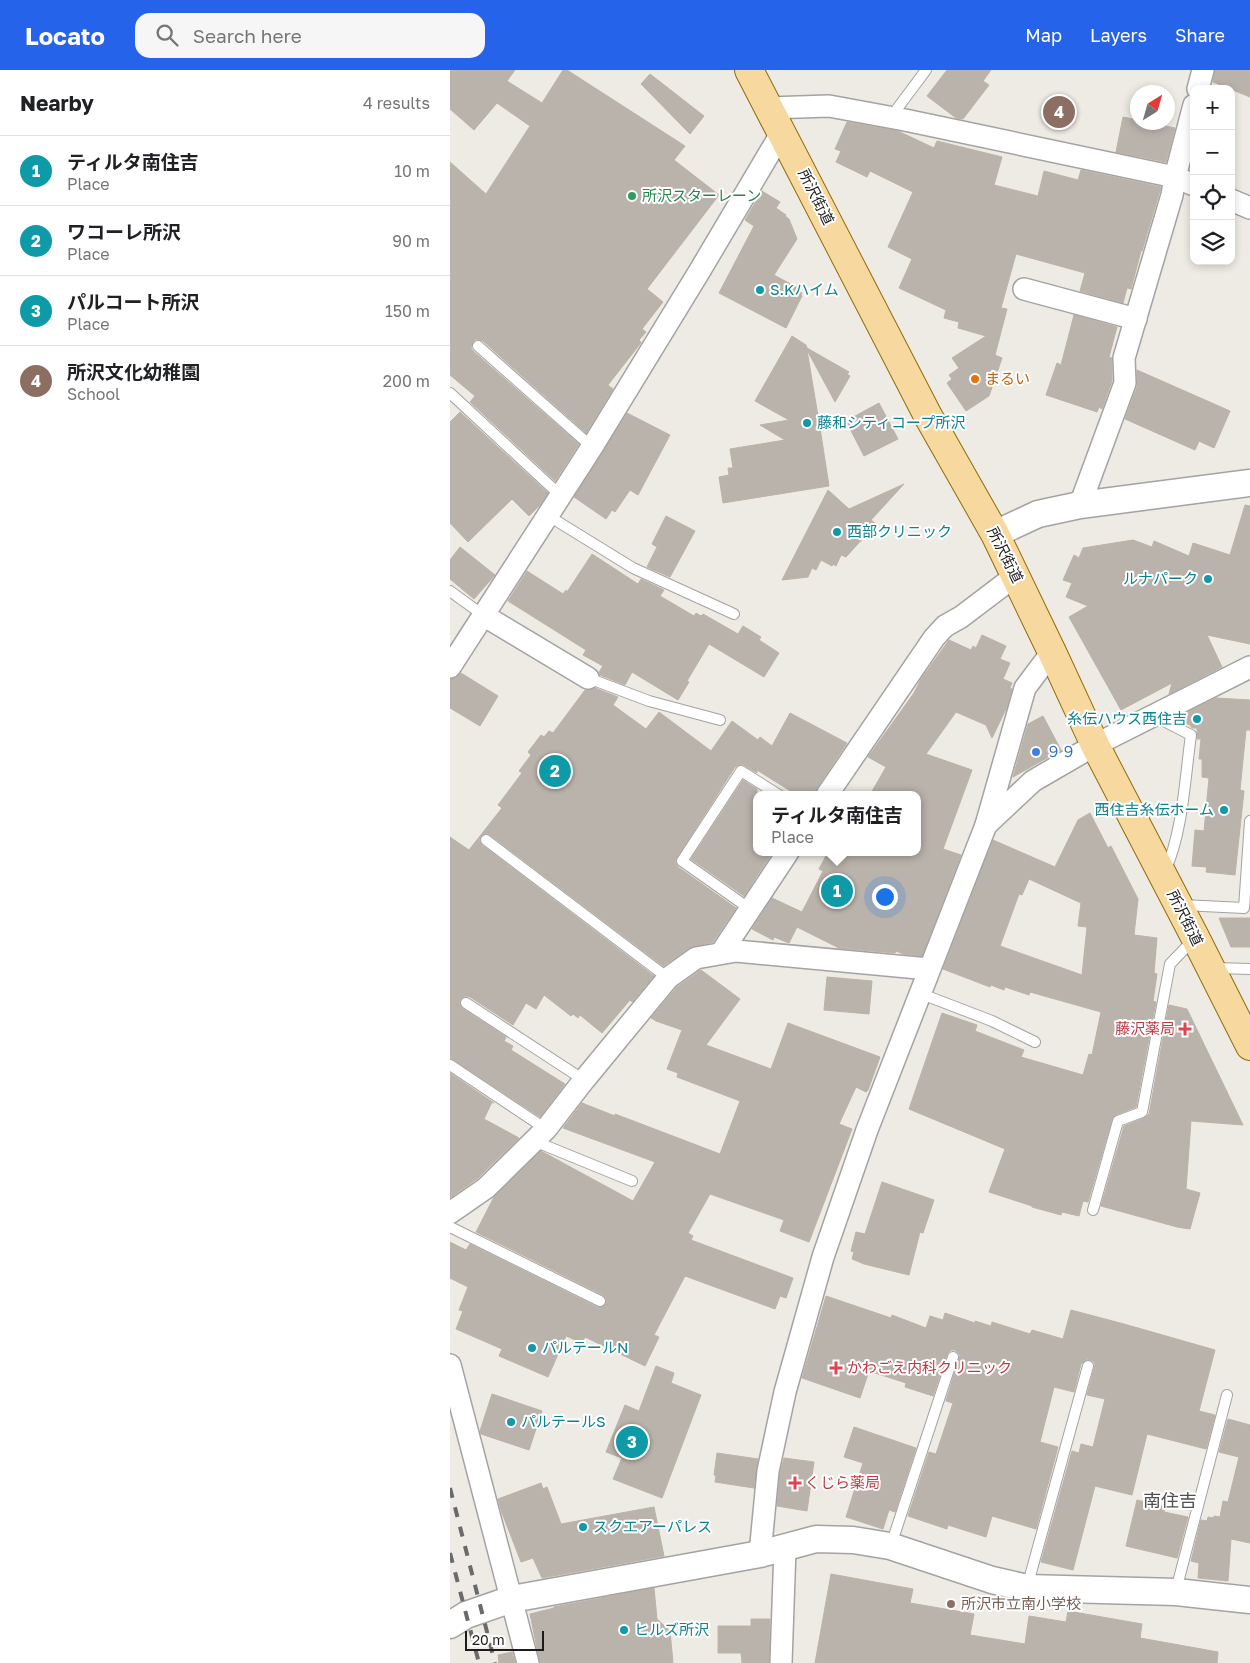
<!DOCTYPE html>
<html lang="en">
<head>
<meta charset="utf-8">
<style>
  body { margin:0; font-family:"Golos Text","Noto Sans JP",sans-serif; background:#f6f6f6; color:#202124 }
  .controls { position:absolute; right:15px; top:15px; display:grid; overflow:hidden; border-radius:10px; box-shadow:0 2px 8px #0003 }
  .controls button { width:45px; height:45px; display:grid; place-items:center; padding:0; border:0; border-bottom:1px solid #e0e0e0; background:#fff; color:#202124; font:25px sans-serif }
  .compass { position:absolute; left:680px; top:15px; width:45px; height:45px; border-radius:50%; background:#fff; box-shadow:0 2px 8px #0003; rotate:37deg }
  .scale { position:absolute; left:15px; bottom:12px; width:79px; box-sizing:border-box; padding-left:5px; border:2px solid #1c1c1c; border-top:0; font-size:14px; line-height:18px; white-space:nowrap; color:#1c1c1c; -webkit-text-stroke:4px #fff; paint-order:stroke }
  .you { position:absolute; left:434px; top:826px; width:18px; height:18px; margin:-12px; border:4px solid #fff; border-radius:50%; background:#1a73e8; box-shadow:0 0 0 8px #1a73e833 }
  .badge { display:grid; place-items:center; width:32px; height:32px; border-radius:50%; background:#2563eb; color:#fff; font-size:16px; font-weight:700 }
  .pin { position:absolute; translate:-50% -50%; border:2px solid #fff; box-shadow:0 1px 5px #0006 }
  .popup { position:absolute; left:303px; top:721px; width:168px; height:65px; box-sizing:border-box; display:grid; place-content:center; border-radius:10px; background:#fff; filter:drop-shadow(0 1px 4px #0005); font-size:16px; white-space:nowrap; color:#757577 }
  .popup b { font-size:19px; color:#202124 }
  .popup::after { content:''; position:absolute; left:50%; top:100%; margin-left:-10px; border:10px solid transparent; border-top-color:#fff }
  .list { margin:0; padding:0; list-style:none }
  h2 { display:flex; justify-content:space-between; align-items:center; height:65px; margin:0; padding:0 20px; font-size:21px }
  h2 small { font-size:16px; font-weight:400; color:#757577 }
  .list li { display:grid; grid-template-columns:32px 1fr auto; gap:15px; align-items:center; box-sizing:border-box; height:70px; padding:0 20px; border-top:1px solid #e0e0e0 }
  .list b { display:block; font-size:19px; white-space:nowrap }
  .list p { margin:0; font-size:16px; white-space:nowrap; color:#757577 }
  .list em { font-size:16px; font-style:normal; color:#757577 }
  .icon { flex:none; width:28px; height:28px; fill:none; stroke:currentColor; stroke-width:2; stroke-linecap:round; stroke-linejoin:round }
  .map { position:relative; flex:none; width:800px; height:1593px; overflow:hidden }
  header { display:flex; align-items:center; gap:30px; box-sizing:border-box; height:70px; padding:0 25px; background:#2563eb; color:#fff }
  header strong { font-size:24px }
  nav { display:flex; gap:28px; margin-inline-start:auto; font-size:18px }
  .search { width:350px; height:45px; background:#f6f6f6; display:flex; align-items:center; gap:12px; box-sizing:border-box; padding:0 18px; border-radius:15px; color:#757577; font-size:19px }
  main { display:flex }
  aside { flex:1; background:#fff }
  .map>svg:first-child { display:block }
  .building { fill:#bab3ac; stroke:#beb2a6; fill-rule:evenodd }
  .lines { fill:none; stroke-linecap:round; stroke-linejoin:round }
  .service-casing { stroke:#a3a3a3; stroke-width:12 }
  .minor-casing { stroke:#a3a3a3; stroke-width:24 }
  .tertiary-casing { stroke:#a3a3a3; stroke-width:29 }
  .primary-casing { stroke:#8f6c06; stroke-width:30 }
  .service { stroke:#fff; stroke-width:10 }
  .minor { stroke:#fff; stroke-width:21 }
  .tertiary { stroke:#fff; stroke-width:26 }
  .primary { stroke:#f7d89e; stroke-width:28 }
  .rail { stroke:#6a6a6a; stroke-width:4; stroke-dasharray:10 10; stroke-linecap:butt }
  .leisure-dot { fill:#2e9e5b; stroke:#fff; stroke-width:2 }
  .culture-dot { fill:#0f9aa8; stroke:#fff; stroke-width:2 }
  .food-dot { fill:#e8710a; stroke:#fff; stroke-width:2 }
  .shop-dot { fill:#3f7fe0; stroke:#fff; stroke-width:2 }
  .health-dot { fill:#e0444e; stroke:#fff; stroke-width:2 }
  .education-dot { fill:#8d6e63; stroke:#fff; stroke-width:2 }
  .labels { text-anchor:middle; stroke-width:4; stroke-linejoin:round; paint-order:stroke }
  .leisure-label { font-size:15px; fill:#27864d; stroke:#fff; text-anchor:start }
  .street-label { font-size:15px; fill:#1c1c1c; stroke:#fff }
  .culture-label { font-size:15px; fill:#0d838f; stroke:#fff; text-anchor:start }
  .food-label { font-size:15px; fill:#c56008; stroke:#fff; text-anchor:start }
  .shop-label { font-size:15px; fill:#366cbe; stroke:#fff; text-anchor:start }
  .health-label { font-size:15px; fill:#be3a42; stroke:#fff; text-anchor:start }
  .education-label { font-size:15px; fill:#785e54; stroke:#fff; text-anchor:start }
  .quarter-label { font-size:18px; fill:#4f4f4f; stroke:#fff }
</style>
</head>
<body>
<header>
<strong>Locato</strong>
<div class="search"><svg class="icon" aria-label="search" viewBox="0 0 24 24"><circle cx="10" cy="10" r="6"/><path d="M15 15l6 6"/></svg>Search here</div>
<nav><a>Map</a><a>Layers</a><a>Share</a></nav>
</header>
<main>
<aside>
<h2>Nearby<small>4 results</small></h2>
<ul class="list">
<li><span class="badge" style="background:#0f9aa8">1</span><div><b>ティルタ南住吉</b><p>Place</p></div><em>10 m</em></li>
<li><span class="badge" style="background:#0f9aa8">2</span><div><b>ワコーレ所沢</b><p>Place</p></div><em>90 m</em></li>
<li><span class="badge" style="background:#0f9aa8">3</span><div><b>パルコート所沢</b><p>Place</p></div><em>150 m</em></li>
<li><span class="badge" style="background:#8d6e63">4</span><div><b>所沢文化幼稚園</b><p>School</p></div><em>200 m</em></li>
</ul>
</aside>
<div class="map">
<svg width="800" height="1593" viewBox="0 0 800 1593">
  <rect width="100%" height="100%" fill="#edebe3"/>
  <!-- building -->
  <g class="building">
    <polygon points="0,0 65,0 57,11 92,33 113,0 117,0 235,76 224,90 269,125 197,219 213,232 192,259 196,262 189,270 191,272 190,274 158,315 163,319 136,363 33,271 26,269 23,272 21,278 23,281 129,374 105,411 20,332 25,326 0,305 0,92 36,124 80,56 47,33 24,60 0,39"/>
    <polygon points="497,0 541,0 533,11 539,15 513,49 506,48 477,26"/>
    <polygon points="765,0 800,0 800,27 763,12"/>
    <polygon points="200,4 254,46 240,64 191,14"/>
    <polygon points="673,47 688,50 688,52 697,52 725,58 716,92 666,82"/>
    <polygon points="397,52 448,61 484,78 487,71 552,87 544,115 588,126 594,101 628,110 631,100 711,117 692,181 691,181 681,219 677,218 673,233 630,221 635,203 566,184 551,238 557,239 545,285 552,288 539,326 516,341 497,313 502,309 499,305 509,298 502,288 536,266 508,258 509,252 494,248 496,240 449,218 462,189 438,177 463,122 420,101 417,107 386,92 391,81 385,79"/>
    <polygon points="312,121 330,132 326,138 336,145 335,146 339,149 347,169 324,205 350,219 349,221 352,223 351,225 352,226 336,258 269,223 304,156 295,150"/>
    <polygon points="624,245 667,257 659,287 662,288 662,311 652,339 649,337 647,342 596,325 607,293 611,295"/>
    <polygon points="342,266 356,275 357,278 399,302 397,304 400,306 385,332 357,280 368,346 378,344 370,358 379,416 273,433 269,407 279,405 278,398 283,398 280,379 335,370 310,355 339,350 305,331"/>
    <polygon points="687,300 780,341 764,378 749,371 745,380 675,349 687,317"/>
    <polygon points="429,333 448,369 414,386 396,351"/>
    <polygon points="10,342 98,423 90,435 79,446 62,429 18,472 0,453 0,352"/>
    <polygon points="177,343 220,365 188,425 180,420 165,442 162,440 156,449 124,427"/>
    <polygon points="454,414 421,450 426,454 396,487 391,485 386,496 383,494 382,496 371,490 366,500 362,498 358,507 332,510 378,420 399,439"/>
    <polygon points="795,435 800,436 800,574 757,565 772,597 719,624 722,613 671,640 619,547 638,536 616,527 622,513 613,510 624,485 629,488 633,478 683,470 702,477 704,471 739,486 743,473 780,485"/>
    <polygon points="216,446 245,461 220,507 197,497 207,477 202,474"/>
    <polygon points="10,477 45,505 24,529 0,509 0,490"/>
    <polygon points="142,484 188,514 191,509 214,520 210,526 244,546 246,543 251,546 253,544 288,564 293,556 311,567 309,570 329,583 314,607 259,574 237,611 239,612 228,630 182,602 175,615 150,605 149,602 153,596 133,585 136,580 58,531 77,501 113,524 116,520 117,522"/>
    <polygon points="532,565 556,576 550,589 560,593 553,609 562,613 560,618 562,619 557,637 542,668 536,655 506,642 476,684 522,700 493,779 511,785 472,886 453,884 446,881 445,883 389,878 347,857 339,873 324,867 323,870 302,859 322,828 352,842 373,801 369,799 378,782 467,782 467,725 420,725 436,697 418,687 464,623 471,609 499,570 521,580 523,576 526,578"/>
    <polygon points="11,603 48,626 30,656 0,638 0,609 6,608"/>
    <polygon points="145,618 168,627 163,635 196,659 209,642 261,681 282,651 308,670 310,667 322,676 340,643 397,673 367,718 365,725 347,725 307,700 307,703 292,694 285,697 225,791 228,797 286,838 263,872 239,878 213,896 40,765 36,763 31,766 29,770 32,775 204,906 182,932 180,930 152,963 130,945 128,948 123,944 121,946 94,925 86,939 76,933 63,955 20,927 16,926 11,929 9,933 12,938 56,967 54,971 63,976 61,980 115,1014 90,1047 0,988 0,767 19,780 52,738 48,735 72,703 69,701 81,685 78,682 91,665 94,667 99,661 103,663 135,620 138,620"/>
    <polygon points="766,628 800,630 800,660 796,660 790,720 794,721 785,805 756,802 757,797 742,796 745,760 754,761 759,708 752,707 752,689 749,689 751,669 747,669 747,658 742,658 740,655 732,652 732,645"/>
    <polygon points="593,646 611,680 563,707 578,654"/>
    <polygon points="293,710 307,719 307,782 314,782 320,786 294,826 241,789"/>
    <path d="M 640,743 L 658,778 L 661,776 L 688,829 L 684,865 L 707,868 L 704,903 L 707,904 L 703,931 L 706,932 L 686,1037 L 666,1045 L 662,1049 L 638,1132 L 633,1131 L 629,1146 L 612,1142 L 611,1145 L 582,1137 L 582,1136 L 539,1122 L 555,1079 L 459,1039 L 492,943 L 527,955 L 525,961 L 574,980 L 571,987 L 633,1005 L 639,984 L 642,985 L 651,942 L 580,922 L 579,925 L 555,917 L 554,920 L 541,915 L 540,917 L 493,899 L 543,770 L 605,797 L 628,750 ZM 579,809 L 631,833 L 628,856 L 637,857 L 632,905 L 550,876 L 569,824 L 572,825 Z"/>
    <polygon points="769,848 800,848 800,877 781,877"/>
    <polygon points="251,900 290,929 256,975 321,999 338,953 430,987 418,1020 416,1022 406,1017 389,1054 402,1059 359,1172 330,1161 334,1150 260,1124 238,1163 243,1166 241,1170 343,1208 336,1228 330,1226 325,1239 235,1206 204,1265 209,1267 195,1296 135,1267 132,1273 116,1266 98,1307 49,1286 52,1279 6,1259 13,1241 9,1240 18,1217 0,1208 0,1172 16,1180 20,1174 147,1237 154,1236 157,1230 153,1225 26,1162 44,1127 91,1081 183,1131 205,1092 113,1058 132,1033 165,1046 165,1044 270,1084 290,1031 227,1007 228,1003 217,999 232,960 206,951 201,948 227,917"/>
    <polygon points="377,907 422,911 419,944 374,940"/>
    <polygon points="719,935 737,939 793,1055 741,1051 736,1119 750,1123 740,1159 727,1157 651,1136 674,1056 694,1048 699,1044"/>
    <polygon points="0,1003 44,1033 42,1032 34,1049 69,1068 28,1108 0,1128"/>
    <polygon points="432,1112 484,1130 473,1163 470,1162 459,1205 414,1194 402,1189 404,1182 401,1181 406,1162 415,1164"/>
    <polygon points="376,1226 441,1248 442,1245 476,1258 480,1246 493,1250 495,1243 525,1253 525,1251 541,1256 542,1252 580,1264 582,1260 613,1269 621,1240 674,1254 765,1280 749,1341 765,1345 756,1379 697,1364 682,1425 645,1416 623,1500 591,1492 622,1381 629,1383 631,1374 643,1377 655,1329 637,1325 645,1295 643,1291 637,1289 631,1294 624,1322 604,1317 590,1372 608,1377 586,1459 542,1446 536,1467 498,1455 497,1459 458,1446 479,1382 486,1384 503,1333 496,1331 510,1285 505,1280 501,1280 497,1284 483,1326 455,1317 456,1313 419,1301 410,1328 352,1308"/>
    <polygon points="206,1296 224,1303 221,1313 251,1325 212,1428 163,1409 172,1388 156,1382 175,1335 189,1341"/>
    <polygon points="42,1324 92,1341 79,1380 31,1364 30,1361"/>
    <polygon points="778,1349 800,1355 800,1473 781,1469 778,1511 748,1508 749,1493 741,1491 751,1450 757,1451 758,1447 764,1448 764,1446 770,1447 773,1431 778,1432 789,1387 769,1382"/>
    <polygon points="404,1357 466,1378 445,1442 439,1440 433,1459 396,1447 413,1393 394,1387"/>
    <polygon points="267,1383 308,1389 304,1418 265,1412 266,1406 264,1405"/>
    <polygon points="334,1388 364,1392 357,1441 327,1436 330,1403"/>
    <polygon points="91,1413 93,1419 97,1417 111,1454 204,1437 214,1486 92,1508 83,1488 71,1492 52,1443 48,1429"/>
    <polygon points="687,1430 715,1437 714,1442 738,1447 727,1488 676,1476"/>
    <polygon points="381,1504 463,1519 460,1533 524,1544 520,1565 575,1574 579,1546 616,1552 618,1541 692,1554 690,1568 768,1582 767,1593 365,1593"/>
    <polygon points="204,1518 207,1549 220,1561 223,1593 90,1593 80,1544 104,1538 104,1537"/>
    <polygon points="301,1549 320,1549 319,1593 292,1593 291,1583 268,1583 268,1556 301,1556"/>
    <polygon points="62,1582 65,1593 49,1593 48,1585"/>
  </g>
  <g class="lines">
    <!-- service casing -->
    <g class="service-casing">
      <g id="service">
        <polyline points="441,47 476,0"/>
        <polyline points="28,276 142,377"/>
        <polyline points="0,323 110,425"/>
        <polyline points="97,445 183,498 284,544"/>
        <polyline points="0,521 33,545"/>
        <polyline points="138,608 199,631 270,650"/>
        <path d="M 704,646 L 741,665 C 735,707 733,762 715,801"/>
        <polyline points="36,770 218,908"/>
        <polyline points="732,835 794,838 800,751"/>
        <polyline points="300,839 232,791 291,701 329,725"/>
        <polyline points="764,898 800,899"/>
        <polyline points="469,923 542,951 585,972"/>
        <polyline points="16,933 134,1010"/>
        <polyline points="0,995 96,1059"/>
        <polyline points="84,1071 182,1111"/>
        <polyline points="643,1140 668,1051 692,1042 720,894 745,868"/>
        <polyline points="0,1157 150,1231"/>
        <polyline points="441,1475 503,1287"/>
        <polyline points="577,1517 638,1296"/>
        <polyline points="726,1520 777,1325"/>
      </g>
    </g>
    <!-- minor casing -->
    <g class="minor-casing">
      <g id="minor">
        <polyline points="748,19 753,0"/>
        <polyline points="318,38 379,36 455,50 725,107 744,115"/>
        <polyline points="781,130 800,138"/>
        <polyline points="574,219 686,249"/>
        <polyline points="630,435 675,313 674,288 722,125 725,107 744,35"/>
        <polyline points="33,545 138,608"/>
        <polyline points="0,597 142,377 249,202 332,62"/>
        <polyline points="377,725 484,568 495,556 511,547 565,506"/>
        <polyline points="536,755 583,711 645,675 800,597"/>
        <polyline points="271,883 338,782"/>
        <polyline points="0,1143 36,1118 96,1059 134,1010 218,908 246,888 286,881 479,899"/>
        <polyline points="0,1295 78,1593"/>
        <polyline points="310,1484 318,1401 335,1322 373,1187 417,1060 536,755 575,618 602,582"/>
        <polyline points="331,1593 335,1478"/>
      </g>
    </g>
    <!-- tertiary casing -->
    <g class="tertiary-casing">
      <g id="tertiary">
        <polyline points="545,464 588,444 630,435 800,413"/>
        <polyline points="0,1555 16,1545 62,1529 310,1484 366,1469 403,1470 440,1476 542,1510 577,1518 726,1522 800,1530"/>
      </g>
    </g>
    <!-- primary casing -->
    <g class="primary-casing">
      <polyline id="primary" points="299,0 478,346 545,464 602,582 645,675 745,867 800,976"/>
    </g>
    <!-- service -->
    <use href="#service" class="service"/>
    <!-- minor -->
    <use href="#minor" class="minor"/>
    <!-- tertiary -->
    <use href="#tertiary" class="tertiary"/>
    <!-- primary -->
    <use href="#primary" class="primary"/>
    <!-- rail -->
    <g class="rail">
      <polyline points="0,1418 45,1593"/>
      <polyline points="0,1483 29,1593"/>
    </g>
  </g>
  <!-- markers -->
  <circle class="leisure-dot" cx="182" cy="126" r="5"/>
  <g class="culture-dot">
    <circle cx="310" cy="220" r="5"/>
    <circle cx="357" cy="353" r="5"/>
    <circle cx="387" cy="462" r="5"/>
    <circle cx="758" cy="509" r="5"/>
    <circle cx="747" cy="649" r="5"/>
    <circle cx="774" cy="740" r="5"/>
    <circle cx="82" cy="1278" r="5"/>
    <circle cx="61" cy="1352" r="5"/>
    <circle cx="133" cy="1457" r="5"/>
    <circle cx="174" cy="1560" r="5"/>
  </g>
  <circle class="food-dot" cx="525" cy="309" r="5"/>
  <circle class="shop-dot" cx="586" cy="682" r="5"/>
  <g class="health-dot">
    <path d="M732.5 951.5h5v5h5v5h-5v5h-5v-5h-5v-5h5z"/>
    <path d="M383.5 1290.5h5v5h5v5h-5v5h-5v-5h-5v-5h5z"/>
    <path d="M342.5 1405.5h5v5h5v5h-5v5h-5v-5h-5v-5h5z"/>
  </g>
  <circle class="education-dot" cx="501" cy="1534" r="5"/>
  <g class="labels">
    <!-- leisure labels -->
    <g class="leisure-label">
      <text x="192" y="131">所沢スターレーン</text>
    </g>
    <!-- street labels -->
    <g class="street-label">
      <text transform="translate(366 127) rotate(63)" y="5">所沢街道</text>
      <text transform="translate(555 485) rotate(63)" y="5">所沢街道</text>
      <text transform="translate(735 848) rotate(63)" y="5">所沢街道</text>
    </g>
    <!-- culture labels -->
    <g class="culture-label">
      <text x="320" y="225">S.Kハイム</text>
      <text x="367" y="358">藤和シティコープ所沢</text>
      <text x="397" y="467">西部クリニック</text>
      <text x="748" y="514" text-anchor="end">ルナパーク</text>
      <text x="737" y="654" text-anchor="end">糸伝ハウス西住吉</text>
      <text x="764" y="745" text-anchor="end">西住吉糸伝ホーム</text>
      <text x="92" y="1283">パルテールN</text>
      <text x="71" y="1357">パルテールS</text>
      <text x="143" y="1462">スクエアーパレス</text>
      <text x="184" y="1565">ヒルズ所沢</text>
    </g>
    <!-- food labels -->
    <g class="food-label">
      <text x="535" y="314">まるい</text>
    </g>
    <!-- shop labels -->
    <g class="shop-label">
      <text x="596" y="687">９９</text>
    </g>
    <!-- health labels -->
    <g class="health-label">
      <text x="725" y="964" text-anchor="end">藤沢薬局</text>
      <text x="397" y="1303">かわごえ内科クリニック</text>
      <text x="355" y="1418">くじら薬局</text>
    </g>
    <!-- education labels -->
    <g class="education-label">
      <text x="511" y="1539">所沢市立南小学校</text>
    </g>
    <!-- quarter labels -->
    <g class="quarter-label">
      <text x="720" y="1437">南住吉</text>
    </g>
  </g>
</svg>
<div class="controls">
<button>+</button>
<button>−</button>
<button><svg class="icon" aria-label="locate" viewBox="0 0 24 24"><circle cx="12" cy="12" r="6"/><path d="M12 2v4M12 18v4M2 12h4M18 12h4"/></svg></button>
<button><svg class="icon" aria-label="layers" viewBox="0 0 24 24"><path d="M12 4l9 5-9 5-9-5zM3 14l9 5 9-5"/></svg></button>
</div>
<svg class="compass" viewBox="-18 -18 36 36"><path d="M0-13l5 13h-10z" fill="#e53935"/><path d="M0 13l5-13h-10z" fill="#757577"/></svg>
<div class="scale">20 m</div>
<div class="you"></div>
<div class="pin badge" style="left:387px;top:821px;background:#0f9aa8">1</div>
<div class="popup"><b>ティルタ南住吉</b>Place</div>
<div class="pin badge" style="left:105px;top:701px;background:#0f9aa8">2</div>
<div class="pin badge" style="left:182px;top:1372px;background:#0f9aa8">3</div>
<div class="pin badge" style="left:609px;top:42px;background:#8d6e63">4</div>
</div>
</main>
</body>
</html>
